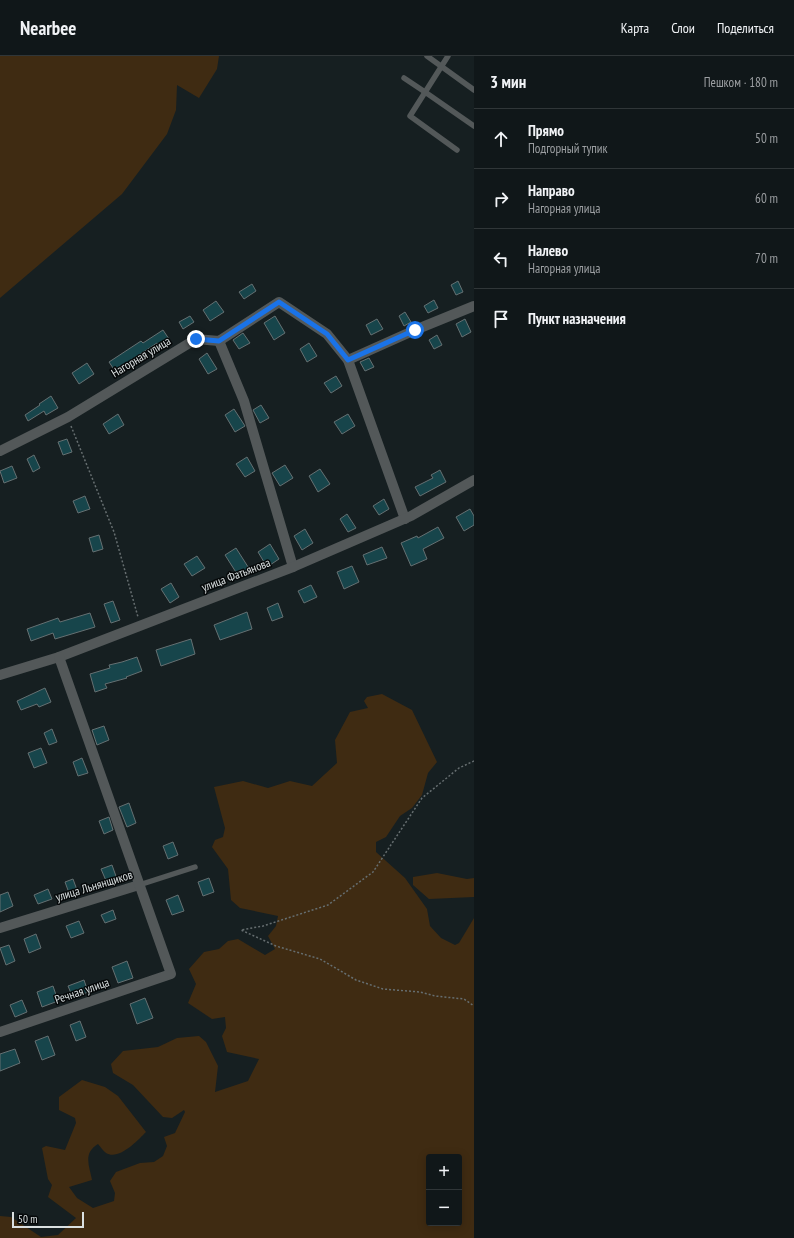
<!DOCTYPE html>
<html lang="ru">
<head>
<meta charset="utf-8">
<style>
  body { margin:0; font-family:"PT Sans Narrow",sans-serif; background:#1e2426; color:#f1f3f6 }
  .controls { position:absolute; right:12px; bottom:12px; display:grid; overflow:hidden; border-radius:4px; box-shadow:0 2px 10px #0003 }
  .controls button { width:36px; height:36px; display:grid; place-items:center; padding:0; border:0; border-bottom:1px solid #303638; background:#101719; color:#f1f3f6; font:20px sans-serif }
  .scale { position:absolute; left:12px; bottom:10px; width:72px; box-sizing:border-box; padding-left:4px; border:2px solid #dae0e1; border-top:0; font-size:11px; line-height:14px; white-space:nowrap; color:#dae0e1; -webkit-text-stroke:3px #050809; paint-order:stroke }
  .stop { position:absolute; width:12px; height:12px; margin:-9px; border:3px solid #1a73e8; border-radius:50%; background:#fff }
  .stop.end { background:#1a73e8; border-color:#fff; box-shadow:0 1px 4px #0008 }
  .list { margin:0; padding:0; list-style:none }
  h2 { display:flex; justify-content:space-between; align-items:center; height:52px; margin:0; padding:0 16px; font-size:17px }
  h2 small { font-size:13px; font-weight:400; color:#9c9fa2 }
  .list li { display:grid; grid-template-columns:26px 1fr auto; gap:12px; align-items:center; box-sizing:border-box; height:60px; padding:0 16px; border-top:1px solid #303638 }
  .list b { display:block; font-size:15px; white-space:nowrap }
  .list p { margin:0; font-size:13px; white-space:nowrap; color:#9c9fa2 }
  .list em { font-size:13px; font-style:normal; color:#9c9fa2 }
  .icon { flex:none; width:22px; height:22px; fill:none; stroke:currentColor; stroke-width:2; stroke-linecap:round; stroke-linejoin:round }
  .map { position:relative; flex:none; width:474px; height:1182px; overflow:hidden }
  header { display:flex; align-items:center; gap:24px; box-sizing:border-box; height:56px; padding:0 20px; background:#101719; border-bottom:1px solid #303638 }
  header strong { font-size:19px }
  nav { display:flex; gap:22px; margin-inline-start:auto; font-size:14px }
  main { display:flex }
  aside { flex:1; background:#101719 }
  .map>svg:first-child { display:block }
  .green { fill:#3f2b12; fill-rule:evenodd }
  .building { fill:#17454b; stroke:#657072 }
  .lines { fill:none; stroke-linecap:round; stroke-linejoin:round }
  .path { stroke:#666e70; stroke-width:1.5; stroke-dasharray:2 2; stroke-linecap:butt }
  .service { stroke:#535859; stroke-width:5.5 }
  .minor { stroke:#535859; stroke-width:10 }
  .route { stroke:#1a73e8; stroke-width:5 }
  .labels { text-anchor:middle; stroke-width:3; stroke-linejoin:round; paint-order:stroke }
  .street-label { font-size:12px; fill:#dae0e1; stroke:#050809 }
</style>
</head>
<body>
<header>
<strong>Nearbee</strong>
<nav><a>Карта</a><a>Слои</a><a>Поделиться</a></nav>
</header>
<main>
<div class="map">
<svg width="474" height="1182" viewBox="0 0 474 1182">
  <rect width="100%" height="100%" fill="#161f21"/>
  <!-- green -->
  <g class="green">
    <polygon points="0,0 219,0 217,13 199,42 177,29 176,54 167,78 122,138 0,242"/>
    <path d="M 382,638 L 412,654 L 437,706 L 428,717 L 422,739 L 412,752 L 400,760 L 386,781 L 376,786 L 376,796 L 405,822 L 427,853 L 430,870 L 441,882 L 455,889 L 459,887 L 474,862 L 474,1182 L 0,1182 L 0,1160 L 11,1161 L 41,1181 L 58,1179 L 76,1162 L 48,1141 L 52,1129 L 48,1123 L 42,1092 L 46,1090 L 65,1094 L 76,1067 L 75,1062 L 59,1054 L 59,1041 L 82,1024 L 105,1031 L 118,1040 L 146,1076 C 138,1084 119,1105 106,1097 C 103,1095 100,1090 98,1088 C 83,1097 89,1109 92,1124 L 69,1131 L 77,1142 L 93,1152 L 114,1145 L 115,1137 L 110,1125 L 116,1116 L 140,1107 L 154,1106 L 163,1100 L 167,1090 L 164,1081 L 175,1077 L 185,1056 L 184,1054 L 172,1062 L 163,1061 L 133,1029 L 113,1017 L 111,1008 L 123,995 L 158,991 L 177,982 L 199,980 L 206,986 L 218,1010 L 215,1036 L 248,1025 L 259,1003 L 227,996 L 222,980 L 226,972 L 225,961 L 212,963 L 188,947 L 196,928 L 189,913 L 204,896 L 219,893 L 228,885 L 238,883 L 265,899 L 275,893 L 268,880 L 276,870 L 278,860 L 240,852 L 231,844 L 228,813 L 212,791 L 215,784 L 223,781 L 225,772 L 214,731 L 243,725 L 268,732 L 290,725 L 312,730 L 337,707 L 335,684 L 350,656 L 368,652 L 364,645 L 367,641 ZM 429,1101 L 459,1101 L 459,1167 L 429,1167 Z"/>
    <polygon points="437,817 467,823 474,822 474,841 429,843 413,829 413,821"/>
  </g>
  <!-- building -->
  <g class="building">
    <polygon points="458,225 463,236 456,239 451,229"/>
    <polygon points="252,228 256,235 244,243 239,236"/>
    <polygon points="434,244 438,252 428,257 424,250"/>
    <polygon points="216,245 224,256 210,265 203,254"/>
    <polygon points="405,256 411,266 404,270 399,260"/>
    <polygon points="190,260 194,266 183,273 179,266"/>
    <polygon points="275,260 285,277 274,284 264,267"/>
    <polygon points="377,263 383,273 371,279 366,269"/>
    <polygon points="465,263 471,276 462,281 456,268"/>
    <polygon points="163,274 169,283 159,290 157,287 115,315 109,306 141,285 143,287"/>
    <polygon points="243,277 250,287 239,293 233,284"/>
    <polygon points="437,279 442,289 434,293 429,284"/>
    <polygon points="309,287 317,300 307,306 300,293"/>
    <polygon points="207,297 217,313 208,318 199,303"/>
    <polygon points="369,302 374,311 365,315 360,306"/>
    <polygon points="87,307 94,318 79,328 72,317"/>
    <polygon points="336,320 342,330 331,337 324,327"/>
    <polygon points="51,340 58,352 46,359 44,355 28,365 25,359 40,349 39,348"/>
    <polygon points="261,349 269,362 260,367 253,354"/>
    <polygon points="234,353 245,370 235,376 225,359"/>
    <polygon points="118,358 124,369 109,378 103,368"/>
    <polygon points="348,358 355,370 342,378 334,366"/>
    <polygon points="67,383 72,396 63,399 58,386"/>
    <polygon points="34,399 40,412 33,416 27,403"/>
    <polygon points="247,401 255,415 245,421 236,408"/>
    <polygon points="285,409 293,422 280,430 272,417"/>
    <polygon points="12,410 17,422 4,427 0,415"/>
    <polygon points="320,413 330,428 318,436 309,420"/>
    <polygon points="440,414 446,426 420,440 415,431 433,422 431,419"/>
    <polygon points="85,440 90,453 78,457 73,445"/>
    <polygon points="384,443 389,453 379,459 373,450"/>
    <polygon points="470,453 474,460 474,469 464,475 456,461"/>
    <polygon points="347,458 356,472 348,476 340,463"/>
    <polygon points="438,471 444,482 423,493 427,503 411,510 401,487 417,480 418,482"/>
    <polygon points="305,473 313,487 302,494 294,480"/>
    <polygon points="99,479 103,493 93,496 89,482"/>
    <polygon points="270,488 279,503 267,511 258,496"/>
    <polygon points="382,491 387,502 367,509 363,499"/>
    <polygon points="236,492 250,514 239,521 225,499"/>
    <polygon points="197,500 205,512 192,520 184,508"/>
    <polygon points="352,510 359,526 344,533 337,516"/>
    <polygon points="171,527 179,541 170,547 161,533"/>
    <polygon points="311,529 317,541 304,547 298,535"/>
    <polygon points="113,545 120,564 111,567 104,548"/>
    <polygon points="278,547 283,561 272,565 267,552"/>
    <polygon points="247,556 252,573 220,584 214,569"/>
    <polygon points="90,557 95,571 55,583 53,577 31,585 27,573 58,562 60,566"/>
    <polygon points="191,583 195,598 161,610 156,594"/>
    <polygon points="137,601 142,615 126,621 127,622 105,628 107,632 95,636 90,618 110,612 109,609 122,606"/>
    <polygon points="45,632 51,646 39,651 37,648 21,654 17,645"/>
    <polygon points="104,670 109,684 97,689 92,674"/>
    <polygon points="52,673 57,686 49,689 44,677"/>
    <polygon points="41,692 47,707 34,712 28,697"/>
    <polygon points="82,702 88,717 78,720 73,706"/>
    <polygon points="129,747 136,767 127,771 119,751"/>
    <polygon points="109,761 113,774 104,778 99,765"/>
    <polygon points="173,786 178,799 168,803 163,790"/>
    <polygon points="112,809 117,823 107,827 101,813"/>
    <polygon points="209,822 214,836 203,840 198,826"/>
    <polygon points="73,823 77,834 69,837 65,826"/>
    <polygon points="48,833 52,843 38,848 34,839"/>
    <polygon points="8,836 13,850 0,856 0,839"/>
    <polygon points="178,839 184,855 172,859 166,844"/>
    <polygon points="113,854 116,863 105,867 101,859"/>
    <polygon points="79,865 84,877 71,882 66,870"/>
    <polygon points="36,878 41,892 29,897 24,883"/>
    <polygon points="9,889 15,905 6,909 0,892"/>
    <polygon points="127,905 133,922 118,927 112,911"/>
    <polygon points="84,924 88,936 73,942 68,930"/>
    <polygon points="53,930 58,945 42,951 37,936"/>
    <polygon points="145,942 153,962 137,968 130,948"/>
    <polygon points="22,944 27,956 15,961 10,949"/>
    <polygon points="80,965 86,981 76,985 70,969"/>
    <polygon points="48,980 55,999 42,1004 35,985"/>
    <polygon points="15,993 20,1007 0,1015 0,998"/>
  </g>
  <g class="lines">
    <!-- path -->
    <g class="path">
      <polyline points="71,370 114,476 138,561"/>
      <polyline points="474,705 459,712 422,742 373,816 328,849 263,870 241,874 276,890 320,903 356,924 383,933 420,936 435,940 464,943 474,950"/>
    </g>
    <!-- service -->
    <g class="service">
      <polyline points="427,0 474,34"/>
      <polyline points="448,0 410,60 457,94"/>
      <polyline points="404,22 425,36 474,70"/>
      <polyline points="139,829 195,811"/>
    </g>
    <!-- minor -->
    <g class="minor">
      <polyline points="219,285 244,345 293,511"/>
      <polyline points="348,304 415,274 474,250"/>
      <polyline points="0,395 68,361 196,283 219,285 279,246 327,278 348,304 405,463"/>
      <polyline points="0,619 59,601 293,511 411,460 474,424"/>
      <polyline points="0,872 139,829"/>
      <polyline points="0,976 171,918 59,601"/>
    </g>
  </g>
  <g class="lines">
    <!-- route -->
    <polyline class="route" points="196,283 219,285 279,246 327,278 348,304 415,274"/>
  </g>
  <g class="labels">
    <!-- street labels -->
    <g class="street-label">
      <text transform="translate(141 301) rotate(-31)" y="4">Нагорная улица</text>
      <text transform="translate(236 519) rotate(-21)" y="4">улица Фатьянова</text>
      <text transform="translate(94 830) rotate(-17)" y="4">улица Льнянщиков</text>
      <text transform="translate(82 935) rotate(-19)" y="4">Речная улица</text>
    </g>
  </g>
</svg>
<div class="controls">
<button>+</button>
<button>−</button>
</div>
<div class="scale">50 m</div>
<div class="stop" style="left:415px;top:274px"></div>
<div class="stop end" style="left:196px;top:283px"></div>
</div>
<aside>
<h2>3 мин<small>Пешком · 180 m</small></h2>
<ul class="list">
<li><svg class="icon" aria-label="ahead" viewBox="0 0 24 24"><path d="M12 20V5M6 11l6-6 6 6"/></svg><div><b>Прямо</b><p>Подгорный тупик</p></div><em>50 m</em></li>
<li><svg class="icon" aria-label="right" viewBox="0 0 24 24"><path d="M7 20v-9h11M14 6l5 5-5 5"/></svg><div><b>Направо</b><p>Нагорная улица</p></div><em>60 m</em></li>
<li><svg class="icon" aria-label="left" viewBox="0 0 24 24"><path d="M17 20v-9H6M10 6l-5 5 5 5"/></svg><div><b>Налево</b><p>Нагорная улица</p></div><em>70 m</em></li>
<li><svg class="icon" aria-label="arrive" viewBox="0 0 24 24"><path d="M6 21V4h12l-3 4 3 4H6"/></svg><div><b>Пункт назначения</b></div></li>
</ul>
</aside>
</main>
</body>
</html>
